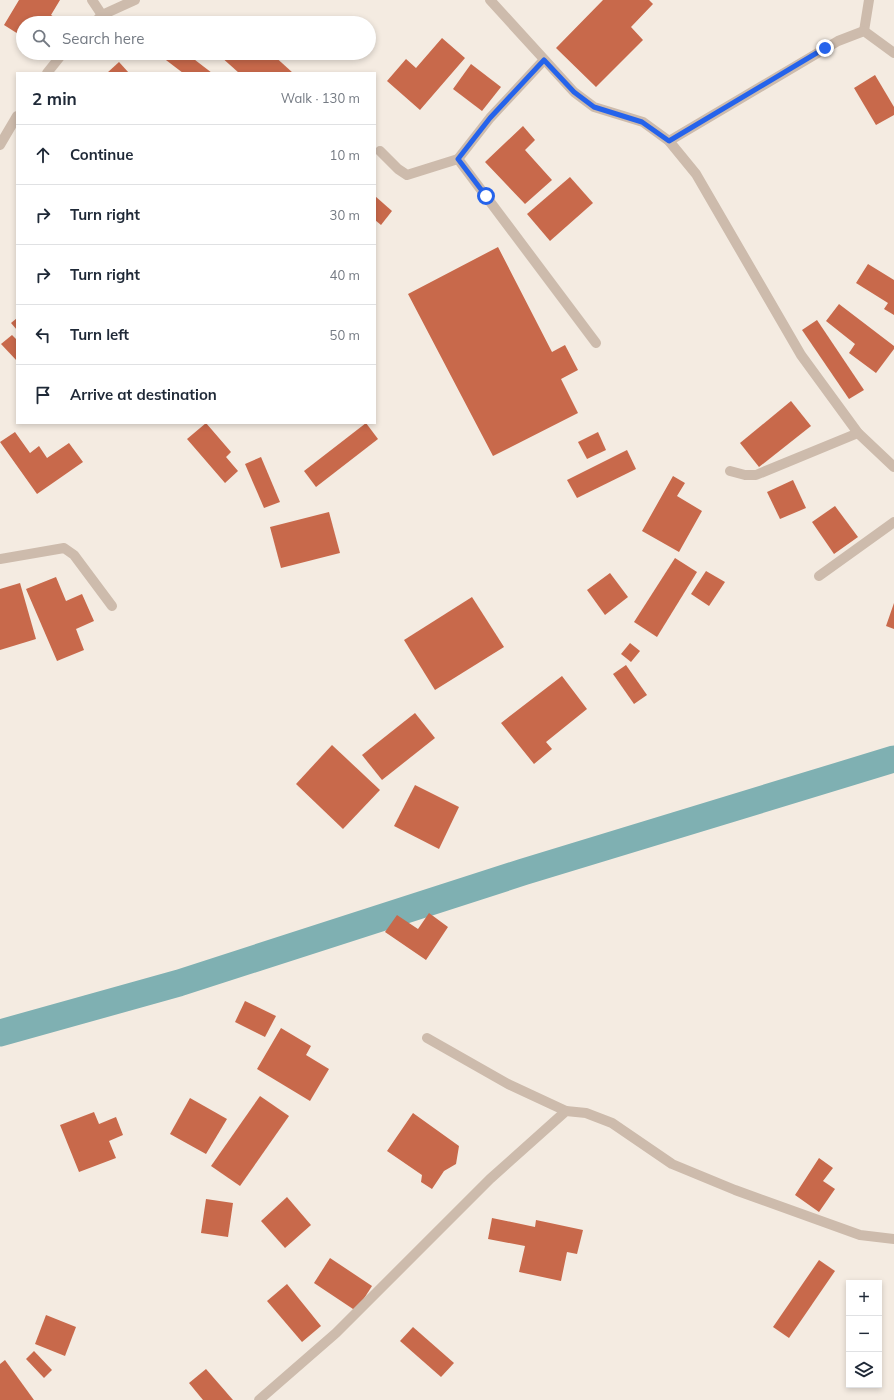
<!DOCTYPE html>
<html lang="en">
<head>
<meta charset="utf-8">
<style>
  body { margin:0; font-family:Mulish,sans-serif; background:#f6f6f7; color:#1f2937 }
  .controls { position:absolute; right:12px; bottom:12px; display:grid; overflow:hidden; border-radius:0px; box-shadow:0 2px 6px #0003 }
  .controls button { width:36px; height:36px; display:grid; place-items:center; padding:0; border:0; border-bottom:1px solid #e0e1e3; background:#fff; color:#1f2937; font:20px sans-serif }
  .stop { position:absolute; width:12px; height:12px; margin:-9px; border:3px solid #2563eb; border-radius:50%; background:#fff }
  .stop.end { background:#2563eb; border-color:#fff; box-shadow:0 1px 4px #0008 }
  .list { margin:0; padding:0; list-style:none }
  h2 { display:flex; justify-content:space-between; align-items:center; height:52px; margin:0; padding:0 16px; font-size:17px }
  h2 small { font-size:13px; font-weight:400; color:#747a83 }
  .list li { display:grid; grid-template-columns:26px 1fr auto; gap:12px; align-items:center; box-sizing:border-box; height:60px; padding:0 16px; border-top:1px solid #e0e1e3 }
  .list b { display:block; font-size:15px; white-space:nowrap }
  .list em { font-size:13px; font-style:normal; color:#747a83 }
  .icon { flex:none; width:22px; height:22px; fill:none; stroke:currentColor; stroke-width:2; stroke-linecap:round; stroke-linejoin:round }
  .map { position:relative; flex:none; width:894px; height:1400px; overflow:hidden }
  .search { position:absolute; background:#fff; box-shadow:0 2px 6px #0003; left:16px; top:16px; width:360px; height:44px; display:flex; align-items:center; gap:10px; box-sizing:border-box; padding:0 14px; border-radius:22px; color:#747a83; font-size:15px }
  .panel { position:absolute; background:#fff; box-shadow:0 2px 6px #0003; left:16px; top:72px; width:360px; height:352px; border-radius:0px }
  .map>svg:first-child { display:block }
  .lines { fill:none; stroke-linecap:round; stroke-linejoin:round }
  .canal { stroke:#7fb0b2; stroke-width:27 }
  .building { fill:#c8694b }
  .minor { stroke:#cdbbac; stroke-width:10 }
  .route { stroke:#2563eb; stroke-width:5 }
</style>
</head>
<body>
<div class="map">
<svg width="894" height="1400" viewBox="0 0 894 1400">
  <rect width="100%" height="100%" fill="#f4ebe1"/>
  <g class="lines">
    <!-- canal -->
    <polyline class="canal" points="0,1033 179,983 523,872 894,759"/>
  </g>
  <!-- building -->
  <g class="building">
    <polygon points="19,0 60,0 51,15 64,23 23,23 23,37 4,25"/>
    <polygon points="603,0 649,0 653,4 631,27 643,40 596,87 556,48"/>
    <polygon points="257,16 265,23 250,23"/>
    <polygon points="442,38 465,58 420,110 387,81 406,59 416,68"/>
    <polygon points="165,53 186,53 212,73 183,73 162,57"/>
    <polygon points="223,53 271,53 293,73 239,73 220,56"/>
    <polygon points="119,62 129,73 107,73"/>
    <polygon points="471,64 501,87 482,111 453,89"/>
    <polygon points="875,75 894,107 894,115 876,125 854,88"/>
    <polygon points="523,126 535,140 525,150 552,180 525,204 485,162"/>
    <polygon points="570,177 593,203 550,241 527,214"/>
    <polygon points="375,196 392,211 381,225 375,220"/>
    <polygon points="498,247 552,352 565,345 578,370 561,379 578,413 493,456 408,294"/>
    <polygon points="868,264 894,280 894,315 884,309 888,303 856,283"/>
    <polygon points="839,304 894,346 894,349 876,373 849,353 855,344 826,321"/>
    <polygon points="17,318 17,330 11,323"/>
    <polygon points="817,320 864,390 849,399 802,330"/>
    <polygon points="12,335 17,340 17,361 1,344"/>
    <polygon points="791,401 811,426 759,467 740,443"/>
    <polygon points="206,423 231,452 226,457 238,471 225,483 187,439"/>
    <polygon points="366,423 378,439 316,487 304,471"/>
    <polygon points="15,432 30,453 39,446 47,458 69,443 83,462 37,494 0,442"/>
    <polygon points="598,432 606,450 587,459 578,442"/>
    <polygon points="627,450 636,469 577,498 567,480"/>
    <polygon points="261,457 280,502 264,508 245,464"/>
    <polygon points="673,476 685,483 677,496 702,511 679,552 642,531"/>
    <polygon points="793,480 806,508 780,519 767,492"/>
    <polygon points="835,506 858,537 834,554 812,522"/>
    <polygon points="329,512 340,553 281,568 270,527"/>
    <polygon points="675,558 697,572 657,637 634,622"/>
    <polygon points="706,571 725,582 709,606 691,594"/>
    <polygon points="610,573 628,597 605,615 587,590"/>
    <polygon points="56,577 66,601 82,594 94,621 76,629 84,650 57,661 26,589"/>
    <polygon points="20,583 36,639 0,650 0,589"/>
    <polygon points="472,597 504,647 435,690 404,640"/>
    <polygon points="894,603 894,629 886,626"/>
    <polygon points="630,643 640,651 631,662 621,654"/>
    <polygon points="626,665 647,695 634,704 613,674"/>
    <polygon points="562,676 587,709 546,742 552,749 534,764 501,723"/>
    <polygon points="415,713 435,738 382,780 362,755"/>
    <polygon points="332,745 380,790 343,829 296,784"/>
    <polygon points="415,785 459,807 439,849 394,826"/>
    <polygon points="429,913 448,927 426,960 385,932 397,915 418,929"/>
    <polygon points="245,1001 276,1016 265,1037 235,1022"/>
    <polygon points="281,1028 311,1046 306,1055 329,1069 310,1101 257,1069"/>
    <polygon points="260,1096 289,1116 240,1186 211,1166"/>
    <polygon points="190,1098 227,1119 206,1154 170,1134"/>
    <polygon points="94,1112 99,1124 116,1117 123,1135 109,1141 116,1158 79,1172 60,1125"/>
    <polygon points="413,1113 459,1146 456,1164 444,1171 432,1189 421,1182 422,1175 387,1151"/>
    <polygon points="819,1158 833,1168 823,1181 835,1189 819,1212 795,1195"/>
    <polygon points="287,1197 311,1225 285,1248 261,1221"/>
    <polygon points="206,1199 233,1203 228,1237 201,1233"/>
    <polygon points="492,1218 535,1227 536,1220 583,1230 577,1254 567,1252 561,1281 519,1272 525,1246 488,1239"/>
    <polygon points="330,1258 372,1286 356,1311 314,1283"/>
    <polygon points="819,1260 835,1271 789,1338 773,1327"/>
    <polygon points="287,1284 321,1326 302,1342 267,1301"/>
    <polygon points="46,1315 76,1327 65,1356 35,1344"/>
    <polygon points="413,1327 454,1363 441,1377 400,1341"/>
    <polygon points="34,1351 52,1370 44,1378 26,1359"/>
    <polygon points="5,1360 34,1400 0,1400 0,1364"/>
    <polygon points="206,1369 233,1400 203,1400 189,1383"/>
  </g>
  <g class="lines">
    <!-- minor -->
    <g class="minor">
      <polyline points="92,0 102,15"/>
      <polyline points="490,0 574,92 594,107 643,122 669,141 696,174 801,355 858,433 894,467"/>
      <polyline points="94,23 102,15 135,0"/>
      <polyline points="864,31 869,0"/>
      <polyline points="544,60 490,118 458,159 596,343"/>
      <polyline points="47,73 63,53"/>
      <polyline points="669,141 838,41 864,31 894,53"/>
      <polyline points="0,145 17,116"/>
      <polyline points="380,151 398,169 407,175 458,159"/>
      <polyline points="730,471 745,475 756,475 858,433"/>
      <polyline points="0,559 64,548 74,555 112,606"/>
      <polyline points="819,576 894,522"/>
      <polyline points="427,1038 508,1084 566,1111"/>
      <polyline points="259,1400 336,1333 490,1179 566,1111 586,1113 612,1123 672,1164 735,1190 860,1235 894,1239"/>
    </g>
  </g>
  <g class="lines">
    <!-- route -->
    <polyline class="route" points="486,196 458,159 490,118 544,60 574,92 594,107 642,122 669,141 825,48"/>
  </g>
</svg>
<div class="controls">
<button>+</button>
<button>−</button>
<button><svg class="icon" aria-label="layers" viewBox="0 0 24 24"><path d="M12 4l9 5-9 5-9-5zM3 14l9 5 9-5"/></svg></button>
</div>
<div class="stop" style="left:486px;top:196px"></div>
<div class="stop end" style="left:825px;top:48px"></div>
<div class="search"><svg class="icon" aria-label="search" viewBox="0 0 24 24"><circle cx="10" cy="10" r="6"/><path d="M15 15l6 6"/></svg>Search here</div>
<section class="panel">
<h2>2 min<small>Walk · 130 m</small></h2>
<ul class="list">
<li><svg class="icon" aria-label="ahead" viewBox="0 0 24 24"><path d="M12 20V5M6 11l6-6 6 6"/></svg><div><b>Continue</b></div><em>10 m</em></li>
<li><svg class="icon" aria-label="right" viewBox="0 0 24 24"><path d="M7 20v-9h11M14 6l5 5-5 5"/></svg><div><b>Turn right</b></div><em>30 m</em></li>
<li><svg class="icon" aria-label="right" viewBox="0 0 24 24"><path d="M7 20v-9h11M14 6l5 5-5 5"/></svg><div><b>Turn right</b></div><em>40 m</em></li>
<li><svg class="icon" aria-label="left" viewBox="0 0 24 24"><path d="M17 20v-9H6M10 6l-5 5 5 5"/></svg><div><b>Turn left</b></div><em>50 m</em></li>
<li><svg class="icon" aria-label="arrive" viewBox="0 0 24 24"><path d="M6 21V4h12l-3 4 3 4H6"/></svg><div><b>Arrive at destination</b></div></li>
</ul>
</section>
</div>
</body>
</html>
